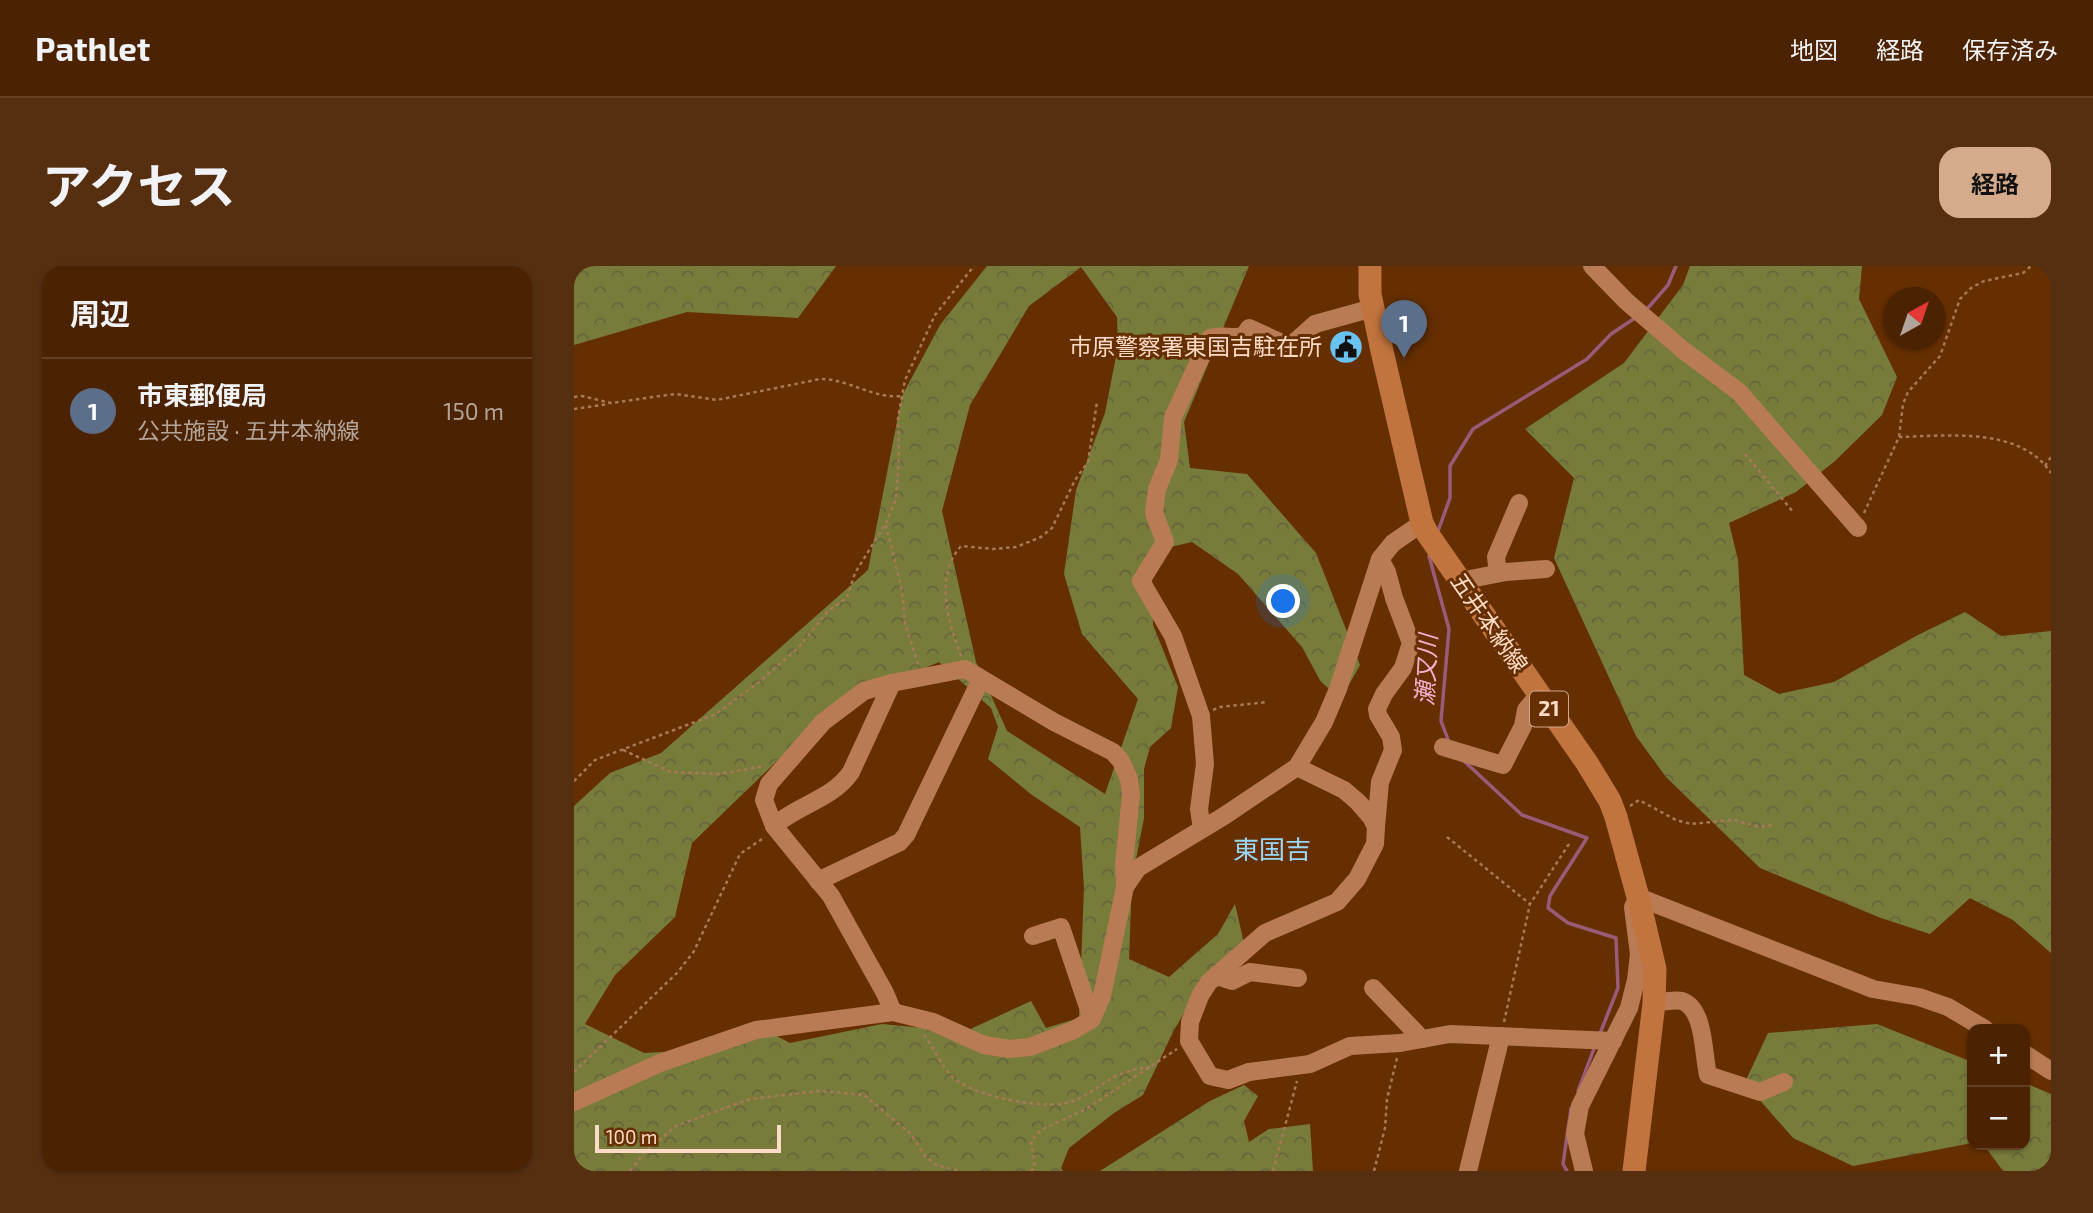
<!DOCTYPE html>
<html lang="ja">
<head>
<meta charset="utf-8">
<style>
  body { margin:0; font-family:"Exo 2","Noto Sans JP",sans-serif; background:#562f11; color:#f1f3f6 }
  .controls { position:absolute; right:21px; bottom:21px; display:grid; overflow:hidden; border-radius:14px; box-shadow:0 2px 5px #0004 }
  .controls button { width:63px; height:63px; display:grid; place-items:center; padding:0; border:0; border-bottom:2px solid #634024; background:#4c2302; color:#f1f3f6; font:35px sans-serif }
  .compass { position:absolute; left:1309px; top:21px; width:63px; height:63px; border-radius:50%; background:#4c2302; box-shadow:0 2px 5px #0004; rotate:40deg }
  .scale { position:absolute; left:21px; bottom:18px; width:186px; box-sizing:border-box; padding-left:7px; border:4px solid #fedbc7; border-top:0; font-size:19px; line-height:24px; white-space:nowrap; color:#fedbc7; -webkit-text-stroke:5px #662f02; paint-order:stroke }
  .you { position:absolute; left:710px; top:336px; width:24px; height:24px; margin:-18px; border:5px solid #fff; border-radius:50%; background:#1a73e8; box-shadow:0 0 0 10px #1a73e833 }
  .badge { display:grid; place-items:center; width:46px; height:46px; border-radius:50%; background:#d6ab8b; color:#fff; font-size:23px; font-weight:700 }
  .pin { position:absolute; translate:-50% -58px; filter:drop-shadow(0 2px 4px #0008) }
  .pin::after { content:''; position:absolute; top:37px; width:24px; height:21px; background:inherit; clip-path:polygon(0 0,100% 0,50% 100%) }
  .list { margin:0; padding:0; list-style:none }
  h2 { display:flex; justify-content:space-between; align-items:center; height:91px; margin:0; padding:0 28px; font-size:30px }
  h2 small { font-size:23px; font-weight:400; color:#b2a499 }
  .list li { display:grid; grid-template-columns:46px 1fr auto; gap:21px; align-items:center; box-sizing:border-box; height:105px; padding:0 28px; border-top:2px solid #634024 }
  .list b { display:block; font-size:26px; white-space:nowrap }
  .list p { margin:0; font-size:23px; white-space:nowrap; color:#b2a499 }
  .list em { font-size:23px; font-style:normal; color:#b2a499 }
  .map { position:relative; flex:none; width:1477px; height:905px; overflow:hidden; border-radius:21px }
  header { display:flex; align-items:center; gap:42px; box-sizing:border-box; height:98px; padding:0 35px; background:#4c2302; border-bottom:2px solid #634024 }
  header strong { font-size:33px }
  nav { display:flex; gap:38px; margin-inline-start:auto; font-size:24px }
  .intro { display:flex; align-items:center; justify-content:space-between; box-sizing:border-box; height:168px; padding:0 42px }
  h1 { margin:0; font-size:49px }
  .button { padding:18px 32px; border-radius:21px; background:#d6ab8b; color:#111; font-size:24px; font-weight:700 }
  main { display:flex; gap:42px; padding:0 42px }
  aside { flex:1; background:#4c2302; border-radius:21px; box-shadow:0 2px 5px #0004 }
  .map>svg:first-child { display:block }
  .forest { fill:url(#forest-crowns); fill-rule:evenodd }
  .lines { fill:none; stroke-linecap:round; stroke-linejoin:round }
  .stream { stroke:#995b77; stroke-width:3.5 }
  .path { stroke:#a87957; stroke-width:2.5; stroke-dasharray:3.5 3.5; stroke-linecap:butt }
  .minor { stroke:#b87b54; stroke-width:18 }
  .major { stroke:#c2743f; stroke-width:23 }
  .labels { text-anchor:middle; stroke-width:6; stroke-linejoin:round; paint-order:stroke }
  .shield { fill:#662f02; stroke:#d0a78c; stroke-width:2 }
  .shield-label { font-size:21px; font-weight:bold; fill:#fedbc7 }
  .poi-label { font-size:23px; fill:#fedbc7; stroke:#662f02; text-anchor:end }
  .street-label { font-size:23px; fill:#fedbc7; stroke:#662f02 }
  .water-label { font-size:24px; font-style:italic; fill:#f6accc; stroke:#662f02 }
  .quarter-label { font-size:26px; fill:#98d7f9; stroke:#662f02 }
</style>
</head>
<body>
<header>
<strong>Pathlet</strong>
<nav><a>地図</a><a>経路</a><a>保存済み</a></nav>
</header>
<div class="intro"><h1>アクセス</h1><a class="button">経路</a></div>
<main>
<aside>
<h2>周辺<small></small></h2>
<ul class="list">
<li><span class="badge" style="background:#5c6f8a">1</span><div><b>市東郵便局</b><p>公共施設 · 五井本納線</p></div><em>150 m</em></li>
</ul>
</aside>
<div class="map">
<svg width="1477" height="905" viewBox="0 0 1477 905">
  <defs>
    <pattern id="forest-crowns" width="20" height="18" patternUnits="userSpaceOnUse" patternTransform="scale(1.75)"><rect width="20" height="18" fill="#787c3b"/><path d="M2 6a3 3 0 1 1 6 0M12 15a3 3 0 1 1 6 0" fill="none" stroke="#66653b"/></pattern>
  </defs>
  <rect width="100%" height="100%" fill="#662f02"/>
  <!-- forest -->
  <g class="forest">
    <polygon points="0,0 262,0 224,52 113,46 0,79"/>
    <path d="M 413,0 L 675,0 L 610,156 L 616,202 L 673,208 L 742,287 L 786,399 L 767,433 L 747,416 L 728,381 L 664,308 L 618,276 L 592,282 L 578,313 L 579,359 L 604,421 L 597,462 L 576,481 L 570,503 L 570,552 L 558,614 L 555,693 L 595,711 L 644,668 L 661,638 L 674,694 L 630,712 L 599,766 L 569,829 L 540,847 L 495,882 L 487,902 L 489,905 L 0,905 L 0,540 L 36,507 L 87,487 L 294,304 L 328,130 L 366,59 ZM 507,1 L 543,51 L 544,80 L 531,147 L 502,224 L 490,308 L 508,368 L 564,433 L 531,528 L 433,465 L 402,396 L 368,245 L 396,139 L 455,40 ZM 365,396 L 417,442 L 424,461 L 414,493 L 458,529 L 506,561 L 510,622 L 505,752 L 472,762 L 457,735 L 390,766 L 308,758 L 216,777 L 199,768 L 144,783 L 70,787 L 11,758 L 41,709 L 101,651 L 118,577 L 258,442 Z"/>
    <polygon points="1116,0 1288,0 1285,33 1323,111 1308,149 1261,195 1222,226 1155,257 1164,294 1170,409 1205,428 1260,416 1344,369 1391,346 1427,370 1477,365 1477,687 1439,654 1396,632 1356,668 1307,652 1186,602 1092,511 1062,470 980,292 1000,212 951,163 1050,97 1109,19"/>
    <polygon points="1303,758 1398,796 1398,877 1279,900 1219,872 1184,832 1173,812 1194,767"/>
    <polygon points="1451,817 1477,828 1477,905 1429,905 1410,879 1451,879"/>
    <polygon points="670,819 684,830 670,855 675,876 695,863 736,858 739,905 526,905 636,835"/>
  </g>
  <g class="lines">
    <!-- stream -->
    <g class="stream">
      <polyline points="1073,43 1094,19 1102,0"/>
      <polyline points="864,265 876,232 876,200 899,163 1013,93 1037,68 1061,52"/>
      <polyline points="857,285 855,290 875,363 867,455 875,476"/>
      <polyline points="890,495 948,549 1013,572 976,630 974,642 994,657 1042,672 1044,722 1025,770"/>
      <polyline points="1004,825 1021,780"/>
      <polyline points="993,905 989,898 997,842"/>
    </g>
    <!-- path -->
    <g class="path">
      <path d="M 0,131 L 8,130 L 37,137 L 101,128 L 143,134 L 246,113 C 275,113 299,133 328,130"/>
      <polyline points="0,143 35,138"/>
      <path d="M 1325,171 C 1373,170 1446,160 1477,207"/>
      <polyline points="1171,188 1220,247"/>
      <polyline points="1471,200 1477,191"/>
      <polyline points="1290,247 1325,171 1329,138 1334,126 1366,90 1386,33 1397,22 1410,15 1449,7 1457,0"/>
      <polyline points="312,259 328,325 331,357 344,398"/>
      <path d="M 387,390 C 374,355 360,311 387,280 L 419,283 L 442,281 L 467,271 L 478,262 L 501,214 L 514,196 L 523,136"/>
      <polyline points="639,444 646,441 694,436"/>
      <polyline points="49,484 97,506 145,508 191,500"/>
      <polyline points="0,515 21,494 142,448 185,416 224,382 255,344 273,332 281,307 312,257 322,233 325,190 324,152 331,114 361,49 400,0"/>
      <polyline points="1056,540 1065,534 1102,554 1117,558 1160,554 1186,561 1198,559"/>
      <polyline points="873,571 956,638"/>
      <polyline points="930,756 956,638 995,578"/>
      <path d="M 350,769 C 361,783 367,801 381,813 C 403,831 478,847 504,833 C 533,818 539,805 576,801"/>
      <polyline points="0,806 104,706 120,685 166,588 191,571"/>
      <polyline points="56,905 72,885 102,860 176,833 247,825 290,829 337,868 351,890 362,899 386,905"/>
      <polyline points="457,905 461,901 457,875 467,864 512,843 603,783"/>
      <polyline points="699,905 723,815"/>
      <polyline points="800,905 811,862 813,833 823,792"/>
    </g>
    <!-- minor -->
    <g class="minor">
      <polyline points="1018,0 1052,35 1109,84 1165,126 1284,262"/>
      <polyline points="924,307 922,291 945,237"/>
      <polyline points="886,315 932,306 972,303"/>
      <polyline points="869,481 929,499 949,460 952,444 965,428"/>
      <polyline points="723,501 770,524 784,536 797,551 802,561 801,578 783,613 763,636 691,667 635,716 626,730 616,756 615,775 636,810 654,814 675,806 736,798 776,780 826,777 876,768 1039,775"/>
      <path d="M 200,560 C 223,539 259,533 277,506 L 318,417"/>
      <polyline points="802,561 806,516 819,484 817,471 804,449 803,443 810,428 829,402 837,377 820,332 813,306 806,293"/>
      <path d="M 628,563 L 625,543 L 631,498 L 627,450 L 599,370 L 567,315 L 591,276 L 580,247 L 583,223 L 595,194 L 599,151 L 636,72 C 648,68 657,73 670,70 L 675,62 L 710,78 L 721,76 L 741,58 L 799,42"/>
      <polyline points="244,615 326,576 332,569 407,413"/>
      <polyline points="551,621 564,602 650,550 723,501 750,456 764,423 806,293 819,277 848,257"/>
      <polyline points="459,670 487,661 518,753"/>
      <polyline points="642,710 658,715 676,706 724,712"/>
      <polyline points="799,722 848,773"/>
      <path d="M 1080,737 C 1088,736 1100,733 1108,735 C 1131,743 1129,788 1134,809 L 1186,826 L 1210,816"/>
      <polyline points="1451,788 1477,805"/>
      <polyline points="0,836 86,797 182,764 319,746 359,756 410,779 435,783 456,781 500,764 518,753 528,730 551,621 550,599 557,529 555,513 547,495 539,486 480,456 391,403 318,417 290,425 249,456 195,518 190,534 200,560 257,630 311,727 319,746"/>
      <polyline points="894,905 927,770"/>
      <polyline points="1010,905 1001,868 1006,840 1055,742 1062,714 1065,688 1059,641 1064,631 1299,723 1345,731 1374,741 1411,763"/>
    </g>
    <!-- major -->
    <polyline class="major" points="796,0 796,28 808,85 848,257 853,267 1013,497 1036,535 1042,551 1064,631 1081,703 1080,737 1060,905"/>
  </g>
  <!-- icons -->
  <defs>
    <g id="civic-disc" transform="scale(1.75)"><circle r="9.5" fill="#69c3f1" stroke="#662f02"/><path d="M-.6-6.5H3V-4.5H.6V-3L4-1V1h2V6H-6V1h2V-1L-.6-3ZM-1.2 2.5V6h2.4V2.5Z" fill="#111"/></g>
  </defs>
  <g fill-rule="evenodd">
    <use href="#civic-disc" x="772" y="81"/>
  </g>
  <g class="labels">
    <!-- shield labels -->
    <rect class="shield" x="956" y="425.5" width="38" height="35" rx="5"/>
    <g class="shield-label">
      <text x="975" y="450">21</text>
    </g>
    <!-- poi labels -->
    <g class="poi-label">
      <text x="748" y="89">市原警察署東国吉駐在所</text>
    </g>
    <!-- street labels -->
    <g class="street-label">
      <text transform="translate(915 357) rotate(55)" y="8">五井本納線</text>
    </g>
    <!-- water labels -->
    <g class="water-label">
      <text transform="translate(853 404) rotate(-87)" y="8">瀬又川</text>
    </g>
    <!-- quarter labels -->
    <g class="quarter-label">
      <text x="698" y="593">東国吉</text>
    </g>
  </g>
</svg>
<div class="controls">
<button>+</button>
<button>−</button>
</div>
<svg class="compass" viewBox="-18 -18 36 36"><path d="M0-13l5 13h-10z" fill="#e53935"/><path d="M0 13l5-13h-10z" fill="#b2a499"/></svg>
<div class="scale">100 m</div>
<div class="you"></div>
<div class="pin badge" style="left:830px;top:92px;background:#5c6f8a">1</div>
</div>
</main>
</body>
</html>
